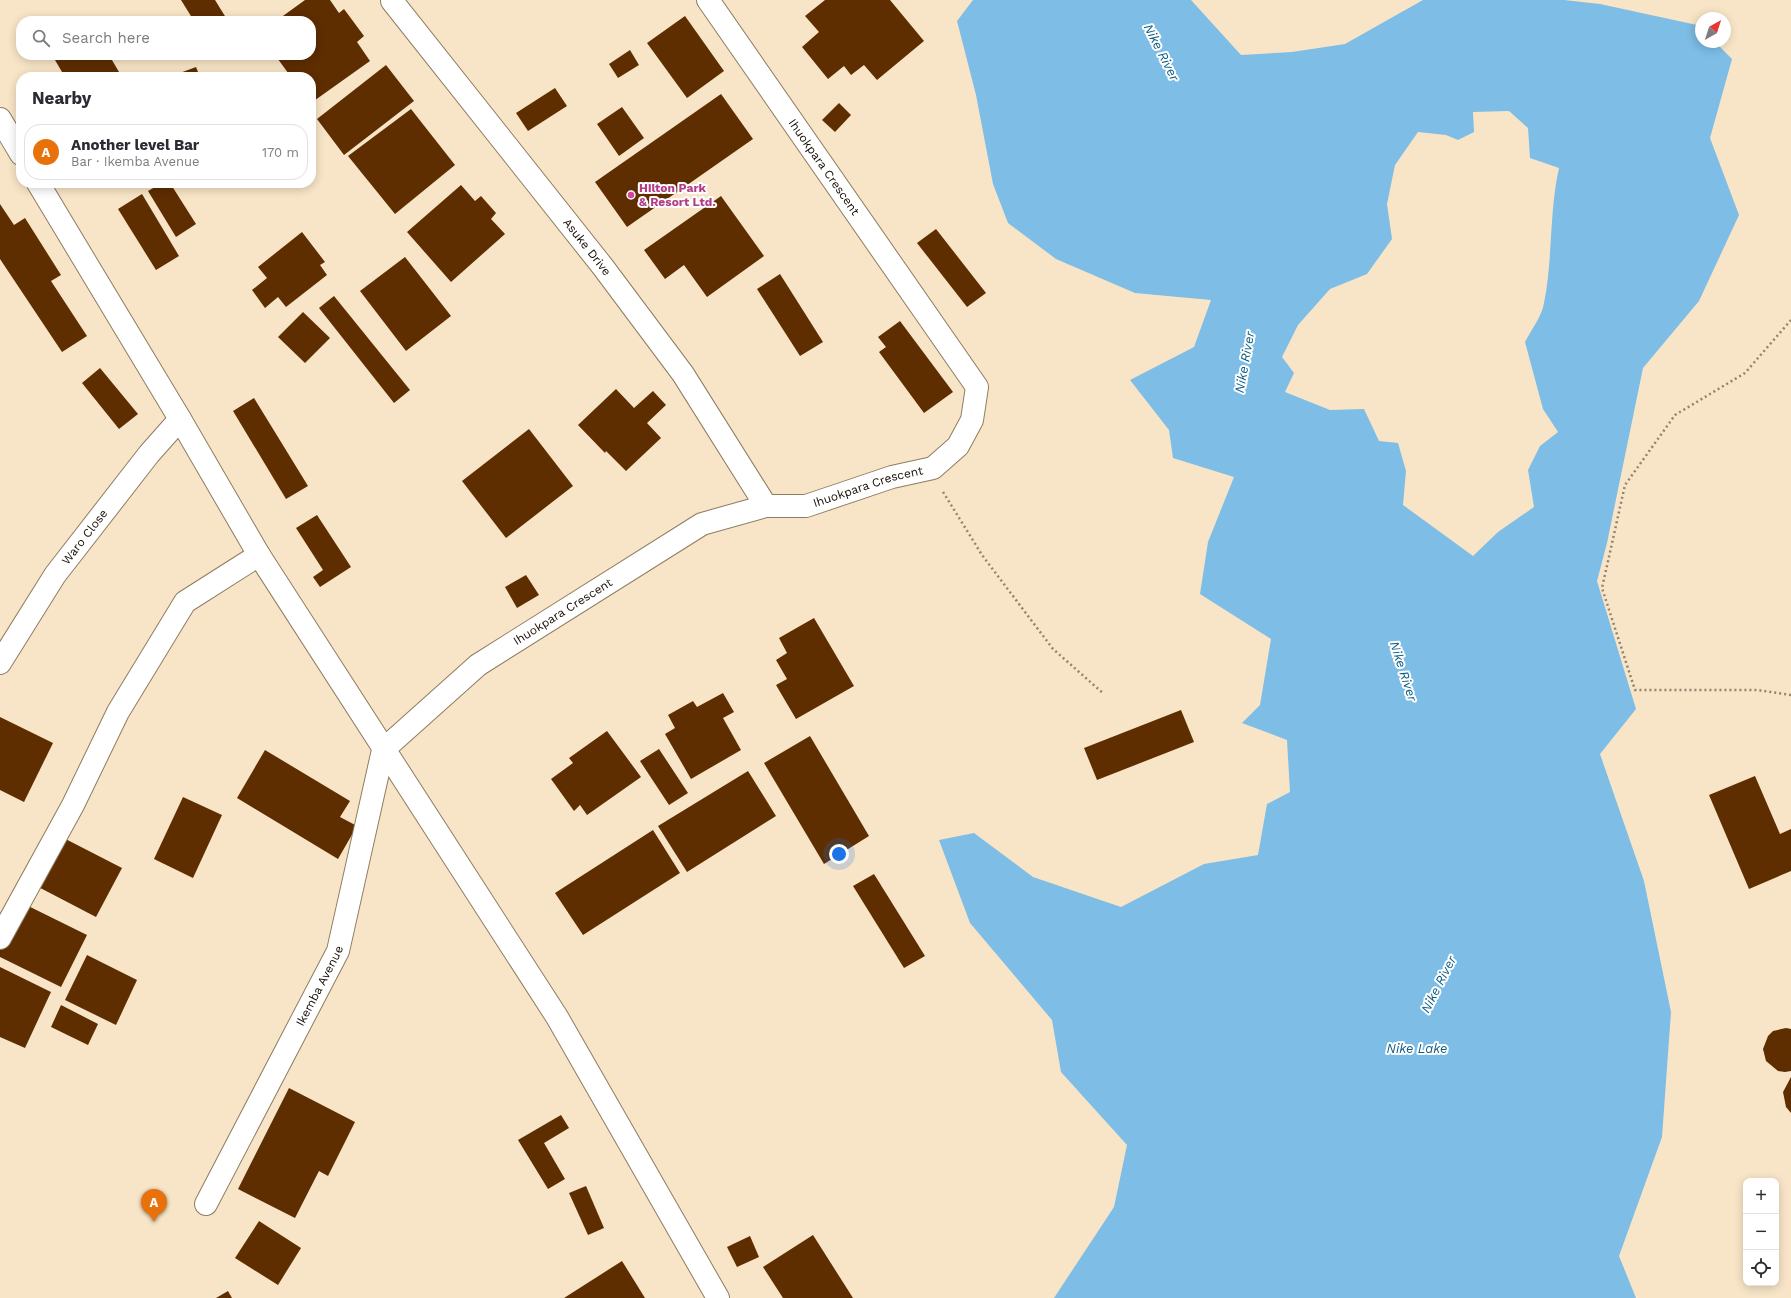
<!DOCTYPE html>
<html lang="en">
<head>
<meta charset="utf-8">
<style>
  body { margin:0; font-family:"Work Sans",sans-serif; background:#f2f2f3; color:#2b2b33 }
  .controls { position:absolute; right:12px; bottom:12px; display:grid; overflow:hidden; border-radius:8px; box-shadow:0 2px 10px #0003 }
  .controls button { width:36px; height:36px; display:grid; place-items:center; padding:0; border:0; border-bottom:1px solid #e1e1e2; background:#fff; color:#2b2b33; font:20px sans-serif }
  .compass { position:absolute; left:1695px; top:12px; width:36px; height:36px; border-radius:50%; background:#fff; box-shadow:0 2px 10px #0003; rotate:39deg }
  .you { position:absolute; left:839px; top:854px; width:14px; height:14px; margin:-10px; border:3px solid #fff; border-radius:50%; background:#1a73e8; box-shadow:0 0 0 6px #1a73e833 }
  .badge { display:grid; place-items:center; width:26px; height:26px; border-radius:50%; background:#7c3aed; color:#fff; font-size:13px; font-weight:700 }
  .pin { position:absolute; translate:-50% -33px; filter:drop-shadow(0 1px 2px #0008) }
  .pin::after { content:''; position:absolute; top:21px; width:14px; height:12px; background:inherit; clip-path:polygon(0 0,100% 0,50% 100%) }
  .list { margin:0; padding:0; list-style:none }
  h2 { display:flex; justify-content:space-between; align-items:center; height:52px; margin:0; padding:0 16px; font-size:17px }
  h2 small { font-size:13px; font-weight:400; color:#7c7c81 }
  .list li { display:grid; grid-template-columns:26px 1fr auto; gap:12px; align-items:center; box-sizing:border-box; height:56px; margin:0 8px 8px; padding:0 8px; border:1px solid #e1e1e2; border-radius:16px }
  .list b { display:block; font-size:15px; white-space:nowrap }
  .list p { margin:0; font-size:13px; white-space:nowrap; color:#7c7c81 }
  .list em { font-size:13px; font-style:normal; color:#7c7c81 }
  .icon { flex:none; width:22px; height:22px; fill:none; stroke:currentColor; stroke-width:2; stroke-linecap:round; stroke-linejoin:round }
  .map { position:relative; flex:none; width:1791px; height:1298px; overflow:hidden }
  .search { position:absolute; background:#fff; box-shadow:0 2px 10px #0003; left:16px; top:16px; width:300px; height:44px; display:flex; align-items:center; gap:10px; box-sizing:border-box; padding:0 14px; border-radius:16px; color:#7c7c81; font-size:15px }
  .panel { position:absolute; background:#fff; box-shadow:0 2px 10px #0003; left:16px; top:72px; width:300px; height:116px; border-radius:16px }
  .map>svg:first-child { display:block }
  .water { fill:#7dbde6; fill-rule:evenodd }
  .building { fill:#5e2d00 }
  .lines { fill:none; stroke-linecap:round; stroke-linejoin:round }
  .minor-casing { stroke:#8e7c61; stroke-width:24 }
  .tertiary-casing { stroke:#8e7c61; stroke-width:24 }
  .path { stroke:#91836f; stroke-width:2.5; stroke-dasharray:2 3; stroke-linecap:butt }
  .minor { stroke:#fff; stroke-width:22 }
  .tertiary { stroke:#fff; stroke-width:22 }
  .hotel-dot { fill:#d1479c; stroke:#fff; stroke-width:1.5 }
  .labels { text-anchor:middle; stroke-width:4; stroke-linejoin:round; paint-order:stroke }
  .street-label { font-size:12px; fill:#130c04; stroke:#fff }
  .hotel-label { font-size:12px; font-weight:bold; fill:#b23c85; stroke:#fff; text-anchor:start }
  .water-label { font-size:13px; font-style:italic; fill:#0c5d84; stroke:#fff }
</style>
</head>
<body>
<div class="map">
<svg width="1791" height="1298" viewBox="0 0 1791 1298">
  <rect width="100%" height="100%" fill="#f8e5c7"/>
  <!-- water -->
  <path class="water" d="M 973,0 L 1191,0 L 1241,55 L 1292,52 L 1345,44 L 1423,0 L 1564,0 L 1600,4 L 1697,25 L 1701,29 L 1701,42 L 1715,42 L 1732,59 L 1710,138 L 1739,215 L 1699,301 L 1643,368 L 1607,543 L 1597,581 L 1636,709 L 1600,754 L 1644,881 L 1671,1012 L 1662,1137 L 1619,1256 L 1636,1298 L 1054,1298 L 1114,1207 L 1127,1145 L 1061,1072 L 1052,1020 L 970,923 L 939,840 L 974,833 L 1033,877 L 1121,907 L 1204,864 L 1258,855 L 1267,804 L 1290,792 L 1287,740 L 1242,723 L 1260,705 L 1271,639 L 1200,594 L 1208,542 L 1234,477 L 1173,458 L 1169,430 L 1130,380 L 1194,347 L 1211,300 L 1135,293 L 1056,259 L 1008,223 L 993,184 L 976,95 L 957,21 ZM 1509,111 L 1528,128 L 1530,158 L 1559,168 C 1549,212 1553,259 1544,303 C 1542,316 1531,330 1525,342 L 1543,409 L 1558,432 L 1540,446 L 1528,470 L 1534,507 L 1498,532 L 1473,556 L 1403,505 L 1406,471 L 1398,443 L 1379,441 L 1364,409 L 1330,410 L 1285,392 L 1294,373 L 1282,357 L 1298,325 L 1330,289 L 1367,274 L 1392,239 L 1387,204 L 1395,165 L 1418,132 L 1446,135 L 1458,140 L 1474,132 L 1473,112 Z"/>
  <!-- building -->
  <g class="building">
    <polygon points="181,0 215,0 228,21 194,21"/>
    <polygon points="305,0 330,0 339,13 344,9 364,36 357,42 370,61 311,103 311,77 291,77 275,55 311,55 311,21 276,21"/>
    <polygon points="825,0 890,0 924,41 877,80 864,65 851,75 844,66 828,79 802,47 819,32 805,16"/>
    <polygon points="685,16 724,71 687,98 647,43"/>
    <polygon points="630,50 639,65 618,78 609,64"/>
    <polygon points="52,55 109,55 122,77 65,77"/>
    <polygon points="386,65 414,101 344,155 317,119"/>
    <polygon points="196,67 200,77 169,77"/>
    <polygon points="555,88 567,106 528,131 516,113"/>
    <polygon points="721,94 753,139 627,227 595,182"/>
    <polygon points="839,103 851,115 835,132 822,120"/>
    <polygon points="622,107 644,138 619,156 597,124"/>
    <polygon points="411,109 455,165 395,214 348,156"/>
    <polygon points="162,183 170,183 196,224 176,237 148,191"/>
    <polygon points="461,185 475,201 481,196 496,213 491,219 505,234 451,282 407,232"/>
    <polygon points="142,194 179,256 156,270 118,209"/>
    <polygon points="721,196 764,256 707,297 684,265 665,279 644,250"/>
    <polygon points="0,204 14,225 25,218 61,275 51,281 87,336 62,352 0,259"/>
    <polygon points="936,229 986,293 967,307 917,243"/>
    <polygon points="302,232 325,262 320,265 327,275 286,307 278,297 265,308 252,290 267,278 258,267"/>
    <polygon points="405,257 451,316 406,351 360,291"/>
    <polygon points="780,274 823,342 800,356 757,289"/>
    <polygon points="334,296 410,390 394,403 319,308"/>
    <polygon points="303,312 330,338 305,363 278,337"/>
    <polygon points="900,321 953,392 924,413 879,352 886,347 878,337"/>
    <polygon points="100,368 138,414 119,429 82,383"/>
    <polygon points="616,389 634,408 653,391 666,405 647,423 661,438 626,471 606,451 605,453 578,425"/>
    <polygon points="254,398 308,486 286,499 233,411"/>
    <polygon points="529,429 573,486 506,538 462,481"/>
    <polygon points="317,515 351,567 320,587 313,577 323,570 296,528"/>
    <polygon points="526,575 539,595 517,608 505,587"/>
    <polygon points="814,618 854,686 796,719 776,685 787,679 776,660 787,653 779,638"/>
    <polygon points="723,693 734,712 723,718 741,750 691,779 665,734 675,728 668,715 693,701 697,707"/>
    <polygon points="1181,710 1194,742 1097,780 1084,748"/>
    <polygon points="0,717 53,743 24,802 0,790"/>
    <polygon points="607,731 641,777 587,815 580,805 574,811 551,779 573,763 569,758"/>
    <polygon points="810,736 869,836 824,864 764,763"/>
    <polygon points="659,749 688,793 669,805 640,761"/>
    <polygon points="265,750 350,801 340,817 357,826 338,859 237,798"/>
    <polygon points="748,771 776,816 687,872 658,826"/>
    <polygon points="1755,776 1780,834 1791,829 1791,871 1749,889 1709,795"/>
    <polygon points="183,797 222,815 193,878 154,859"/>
    <polygon points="653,830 680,873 583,935 555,893"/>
    <polygon points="50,831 122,868 96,917 25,880"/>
    <polygon points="874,874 925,956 904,968 853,886"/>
    <polygon points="10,897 87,935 61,987 0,957 0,916"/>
    <polygon points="87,955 137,980 116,1025 65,1000"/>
    <polygon points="0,967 51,992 25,1048 0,1037"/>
    <polygon points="61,1005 98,1024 88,1045 51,1027"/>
    <polygon points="1786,1028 1791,1029 1791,1071 1785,1072 1778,1071 1766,1061 1763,1049 1768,1036 1773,1031"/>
    <polygon points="1791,1077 1791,1113 1786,1107 1783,1092"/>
    <polygon points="289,1088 355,1122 328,1176 319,1171 295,1218 238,1189"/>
    <polygon points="561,1115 569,1128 544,1143 565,1179 548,1189 518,1140"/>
    <polygon points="586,1186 604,1228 588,1235 569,1193"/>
    <polygon points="259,1221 301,1248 278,1285 235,1258"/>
    <polygon points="813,1235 853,1298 783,1298 763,1267"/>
    <polygon points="750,1236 759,1257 737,1267 727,1247"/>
    <polygon points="622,1261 645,1298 564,1298"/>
    <polygon points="228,1291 232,1298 216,1298"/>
  </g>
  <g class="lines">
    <!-- minor casing -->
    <g class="minor-casing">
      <g id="minor">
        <path id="s1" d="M 392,1 L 603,267 L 683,374 L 766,506"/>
        <path id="s2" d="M 0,663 L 55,575 L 149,454 L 180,419"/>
        <polyline points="0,938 73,805 118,712 185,602 259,555"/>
        <path id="s3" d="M 206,1204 L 338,951 L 383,750 L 478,665 L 702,524 L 766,506 L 806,506 L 892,477 L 933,468 L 958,446 L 972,420 L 977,387 L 708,0"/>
      </g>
    </g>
    <!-- tertiary casing -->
    <g class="tertiary-casing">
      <g id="tertiary">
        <polyline points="0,119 21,154"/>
        <polyline points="38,183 180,419 259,555 557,1017 718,1298"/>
      </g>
    </g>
    <!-- path -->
    <g class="path">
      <polyline points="1791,320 1745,373 1675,415 1625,485 1602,588 1635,690 1757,690 1791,695"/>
      <polyline points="943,492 982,555 1053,649 1104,694"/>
    </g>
    <!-- minor -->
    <use href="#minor" class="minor"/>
    <!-- tertiary -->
    <use href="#tertiary" class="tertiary"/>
  </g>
  <!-- markers -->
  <circle class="hotel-dot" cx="631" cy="195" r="4"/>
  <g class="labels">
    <!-- street labels -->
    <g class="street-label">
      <text transform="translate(824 167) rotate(55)" y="4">Ihuokpara Crescent</text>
      <text dy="4" stroke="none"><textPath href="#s1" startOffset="314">Asuke Drive</textPath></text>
      <text dy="4" stroke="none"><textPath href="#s3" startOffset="1055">Ihuokpara Crescent</textPath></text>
      <text dy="4" stroke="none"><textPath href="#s2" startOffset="152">Waro Close</textPath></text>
      <text dy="4" stroke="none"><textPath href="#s3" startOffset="719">Ihuokpara Crescent</textPath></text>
      <text dy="4" stroke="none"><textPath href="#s3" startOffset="246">Ikemba Avenue</textPath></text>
    </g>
    <!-- hotel labels -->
    <g class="hotel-label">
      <text x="639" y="192">Hilton Park<tspan x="639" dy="14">&amp; Resort Ltd.</tspan></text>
    </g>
    <!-- water labels -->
    <g class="water-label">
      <text transform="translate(1162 52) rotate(63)" y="5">Nike River</text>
      <text transform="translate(1244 362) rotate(-80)" y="5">Nike River</text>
      <text transform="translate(1404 671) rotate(72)" y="5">Nike River</text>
      <text transform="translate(1438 984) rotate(-63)" y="5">Nike River</text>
      <text x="1417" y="1053">Nike Lake</text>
    </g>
  </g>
</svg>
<div class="controls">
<button>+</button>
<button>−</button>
<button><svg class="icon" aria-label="locate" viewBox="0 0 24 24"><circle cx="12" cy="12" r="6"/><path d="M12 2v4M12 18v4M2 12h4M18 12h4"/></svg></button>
</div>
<svg class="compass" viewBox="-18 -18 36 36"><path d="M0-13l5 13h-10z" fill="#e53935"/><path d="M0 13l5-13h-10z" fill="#7c7c81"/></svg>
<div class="you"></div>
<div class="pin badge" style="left:154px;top:1222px;background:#e8710a">A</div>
<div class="search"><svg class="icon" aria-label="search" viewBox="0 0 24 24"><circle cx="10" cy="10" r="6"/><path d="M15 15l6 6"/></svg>Search here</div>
<section class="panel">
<h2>Nearby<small></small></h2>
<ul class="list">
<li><span class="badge" style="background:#e8710a">A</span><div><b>Another level Bar</b><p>Bar · Ikemba Avenue</p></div><em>170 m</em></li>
</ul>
</section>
</div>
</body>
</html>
